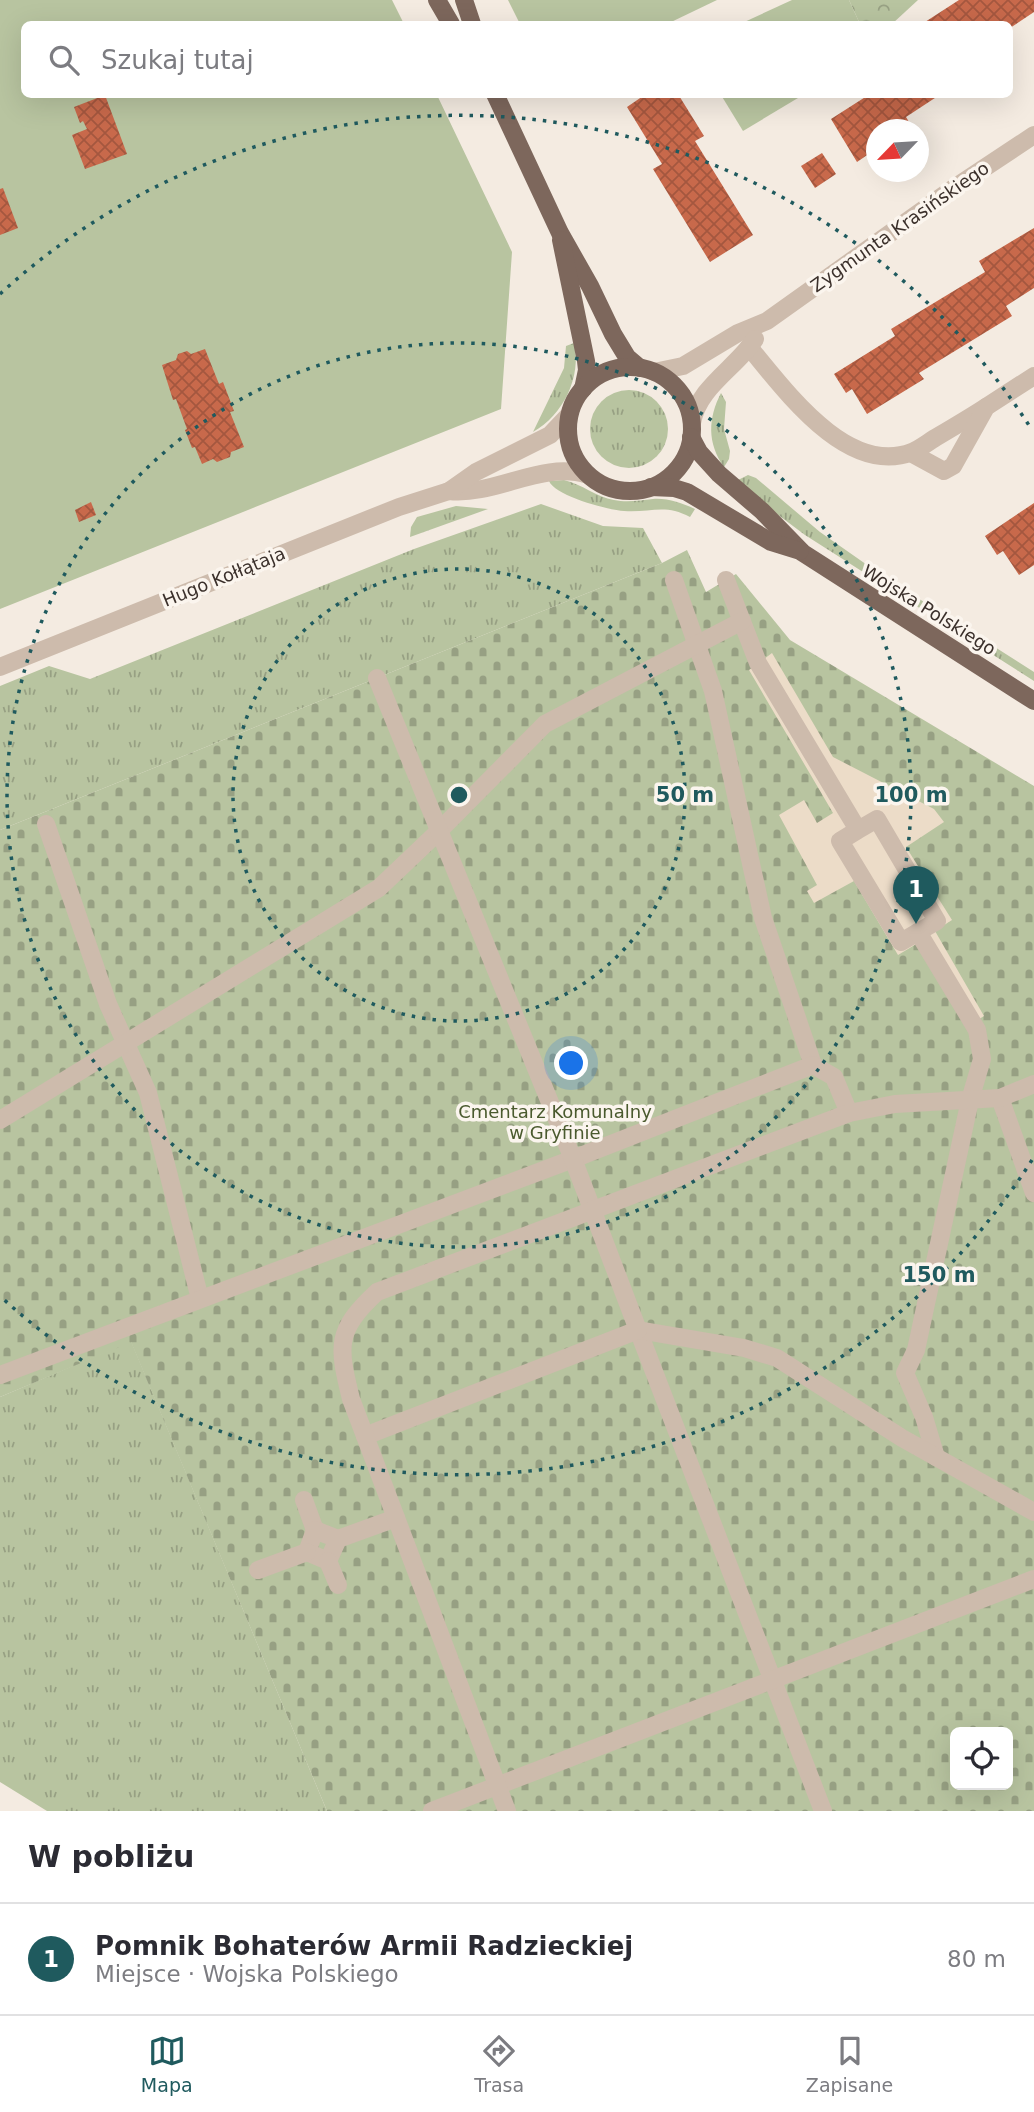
<!DOCTYPE html>
<html lang="pl">
<head>
<meta charset="utf-8">
<style>
  body { margin:0; font-family:"DejaVu Sans",sans-serif; background:#f7f7f7; color:#2b2b33 }
  .controls { position:absolute; right:21px; bottom:21px; display:grid; overflow:hidden; border-radius:10px; box-shadow:0 7px 28px #0002 }
  .controls button { width:63px; height:63px; display:grid; place-items:center; padding:0; border:0; border-bottom:2px solid #e1e1e2; background:#fff; color:#2b2b33; font:35px sans-serif }
  .compass { position:absolute; left:866px; top:119px; width:63px; height:63px; border-radius:50%; background:#fff; box-shadow:0 7px 28px #0002; rotate:245deg }
  .you { position:absolute; left:572px; top:1064px; width:24px; height:24px; margin:-18px; border:5px solid #fff; border-radius:50%; background:#1a73e8; box-shadow:0 0 0 10px #1a73e833 }
  .badge { display:grid; place-items:center; width:46px; height:46px; border-radius:50%; background:#1f5a5e; color:#fff; font-size:23px; font-weight:700 }
  .pin { position:absolute; translate:-50% -58px; filter:drop-shadow(0 2px 4px #0008) }
  .pin::after { content:''; position:absolute; top:37px; width:24px; height:21px; background:inherit; clip-path:polygon(0 0,100% 0,50% 100%) }
  .list { margin:0; padding:0; list-style:none }
  h2 { display:flex; justify-content:space-between; align-items:center; height:91px; margin:0; padding:0 28px; font-size:30px }
  h2 small { font-size:23px; font-weight:400; color:#7c7c81 }
  .list li { display:grid; grid-template-columns:46px 1fr auto; gap:21px; align-items:center; box-sizing:border-box; height:112px; padding:0 28px; border-top:2px solid #e1e1e2 }
  .list b { display:block; font-size:26px; white-space:nowrap }
  .list p { margin:0; font-size:23px; white-space:nowrap; color:#7c7c81 }
  .list em { font-size:23px; font-style:normal; color:#7c7c81 }
  .icon { flex:none; width:38px; height:38px; fill:none; stroke:currentColor; stroke-width:2; stroke-linecap:round; stroke-linejoin:round }
  .map { position:relative; flex:none; width:1034px; height:1811px; overflow:hidden }
  .search { position:absolute; background:#fff; box-shadow:0 7px 28px #0002; left:21px; right:21px; top:21px; height:77px; display:flex; align-items:center; gap:18px; box-sizing:border-box; padding:0 24px; border-radius:10px; color:#7c7c81; font-size:26px }
  .sheet { height:203px; background:#fff }
  nav { display:flex; justify-content:space-around; align-items:center; box-sizing:border-box; height:98px; border-top:2px solid #e1e1e2; background:#fff; font-size:19px; color:#7c7c81 }
  nav a { display:grid; justify-items:center; gap:4px }
  nav .on { color:#1f5a5e }
  .map>svg:first-child { display:block }
  .grass { fill:url(#grass-tufts) }
  .cemetery { fill:url(#cemetery-stones); fill-rule:evenodd }
  .park { fill:url(#park-crowns) }
  .garden { fill:#b8c4a0 }
  .plaza { fill:#ecdcc8 }
  .building { fill:url(#building-cross-hatch) }
  .lines { fill:none; stroke-linecap:round; stroke-linejoin:round }
  .minor { stroke:#cdbbac; stroke-width:18 }
  .major { stroke:#7d675c; stroke-width:18 }
  .ring { fill:none; stroke:#1f5a5e; stroke-width:3.5; stroke-dasharray:3.5 7 }
  .labels { text-anchor:middle; stroke-width:7; stroke-linejoin:round; paint-order:stroke }
  .street-label { font-size:18px; fill:#3b302b; stroke:#fbf5ee }
  .park-label { font-size:18px; fill:#4a5a2e; stroke:#fbf5ee }
  .centre { fill:#1f5a5e; stroke:#fbf5ee; stroke-width:3.5 }
  .ring-label { font-size:21px; text-anchor:middle; font-weight:bold; fill:#1f5a5e; stroke:#fbf5ee; stroke-width:7; stroke-linejoin:round; paint-order:stroke }
</style>
</head>
<body>
<div class="map">
<svg width="1034" height="1811" viewBox="0 0 1034 1811">
  <defs>
    <pattern id="grass-tufts" width="24" height="20" patternUnits="userSpaceOnUse" patternTransform="scale(1.75)"><rect width="24" height="20" fill="#b8c4a0"/><path d="M3 7l-1-3M5 7V3M7 7l1-3M15 17l-1-3M17 17v-4M19 17l1-3" fill="none" stroke="#97a083"/></pattern>
    <pattern id="cemetery-stones" width="16" height="16" patternUnits="userSpaceOnUse" patternTransform="scale(1.75)"><rect width="16" height="16" fill="#b8c4a0"/><path d="M2 7V4a2 2 0 0 1 4 0v3zM10 15v-3a2 2 0 0 1 4 0v3z" fill="#97a083"/></pattern>
    <pattern id="park-crowns" width="20" height="18" patternUnits="userSpaceOnUse" patternTransform="scale(1.75)"><rect width="20" height="18" fill="#b8c4a0"/><path d="M2 6a3 3 0 1 1 6 0M12 15a3 3 0 1 1 6 0" fill="none" stroke="#97a083"/></pattern>
    <pattern id="building-cross-hatch" width="8" height="8" patternUnits="userSpaceOnUse" patternTransform="scale(1.75)"><rect width="8" height="8" fill="#c8694b"/><path d="M0 0l8 8M0 8l8-8" fill="none" stroke="#a4573f"/></pattern>
  </defs>
  <rect width="100%" height="100%" fill="#f4ebe1"/>
  <!-- grass -->
  <g class="grass">
    <path d="M 574,343 C 582,377 563,415 533,432 L 564,368 L 566,346 Z"/>
    <circle cx="629" cy="429" r="39"/>
    <path d="M 721,393 L 726,402 L 724,429 L 730,451 L 729,459 L 724,467 C 707,443 708,418 721,393 Z"/>
    <polygon points="748,475 756,478 820,532 880,574 1034,672 1034,681 805,535 777,514 738,480"/>
    <path d="M 564,480 C 582,484 596,497 614,500 C 628,503 640,500 653,499 C 668,498 681,503 695,509 L 690,517 C 665,503 650,513 624,511 C 608,510 555,496 549,481 Z"/>
    <polygon points="541,504 603,526 643,528 662,563 0,830 0,686 49,666 90,679 414,549"/>
    <polygon points="456,506 488,509 410,537 411,527 417,517"/>
    <polygon points="131,1341 327,1811 47,1811 0,1782 0,1397"/>
  </g>
  <!-- cemetery -->
  <path class="cemetery" d="M 687,550 L 706,592 L 736,574 L 790,640 L 1034,786 L 1034,1811 L 327,1811 L 131,1342 L 0,1397 L 0,830 L 662,563 ZM 955,1732 L 1008,1732 L 1008,1785 L 955,1785 Z"/>
  <!-- park -->
  <polygon class="park" points="849,0 918,0 892,24 860,24"/>
  <!-- garden -->
  <g class="garden">
    <polygon points="0,0 392,0 404,24 24,24 24,94 437,95 512,252 501,409 0,609"/>
    <polygon points="508,0 717,0 667,24 520,24"/>
    <polygon points="792,0 849,0 860,24 740,24"/>
    <polygon points="721,95 803,95 743,131"/>
  </g>
  <!-- plaza -->
  <polygon class="plaza" points="772,653 833,757 934,809 944,822 906,847 952,920 935,931 984,1016 968,1026 918,943 898,955 854,881 814,903 807,891 817,885 779,815 804,800 817,823 833,813 749,670"/>
  <!-- building -->
  <g class="building">
    <polygon points="959,0 1034,0 1034,12 1010,28 1010,24 926,24 925,22"/>
    <polygon points="646,94 678,94 704,136 695,141 753,235 710,262 653,169 662,164 627,107"/>
    <polygon points="870,94 941,94 906,117 912,127 908,130 876,130 876,149 857,162 831,119"/>
    <polygon points="105,95 127,154 85,169 72,135 87,129 83,121 80,123 74,107"/>
    <polygon points="822,153 836,174 815,188 801,166"/>
    <polygon points="3,188 18,228 0,235 0,189"/>
    <polygon points="1034,228 1034,288 1006,306 1012,316 919,373 924,379 867,414 852,389 846,393 834,374 895,336 891,329 985,272 979,261"/>
    <polygon points="205,349 219,384 223,382 234,411 230,412 244,447 231,452 230,457 217,462 213,459 202,464 195,447 192,448 185,430 187,429 176,399 173,400 162,365 176,360 178,354 187,351 191,354"/>
    <polygon points="91,502 96,515 79,522 75,510"/>
    <polygon points="1034,503 1034,565 1019,575 1003,551 997,555 985,536"/>
  </g>
  <g class="lines">
    <!-- minor -->
    <g class="minor">
      <path d="M 749,347 C 785,390 847,477 912,452 C 919,449 927,443 935,438 C 952,428 969,418 986,407"/>
      <polyline points="654,372 683,366 738,333 767,321 948,192 1034,135"/>
      <path d="M 692,423 C 698,387 736,368 755,339"/>
      <polyline points="911,453 944,471 953,466 986,407 1034,376"/>
      <path d="M 449,491 C 496,496 542,460 588,475"/>
      <polyline points="674,580 713,691 763,918 813,1065 834,1077 849,1113"/>
      <polyline points="726,580 758,663 858,830 840,841 901,942 937,921 877,819 858,830"/>
      <polyline points="0,667 399,507 449,491 476,472 550,435 569,415"/>
      <polyline points="46,824 108,1004 148,1093 200,1299"/>
      <polyline points="918,932 977,1030 982,1059 970,1100 916,1350 905,1373 924,1417 936,1457"/>
      <polyline points="1000,1098 1034,1193"/>
      <polyline points="0,1120 379,888 439,831 545,724 742,621"/>
      <polyline points="638,1330 823,1811"/>
      <polyline points="638,1330 744,1348 777,1358 902,1438 1034,1512"/>
      <polyline points="0,1375 573,1159 813,1065"/>
      <polyline points="365,1436 638,1330 573,1159 377,678"/>
      <polyline points="304,1500 315,1530"/>
      <polyline points="338,1539 328,1561 307,1552 315,1530 338,1539 396,1518"/>
      <polyline points="328,1561 338,1585"/>
      <polyline points="258,1570 307,1552"/>
      <polyline points="432,1811 1034,1579"/>
      <path d="M 507,1811 L 351,1399 C 338,1346 335,1331 377,1292 L 849,1113 L 895,1104 L 1000,1098 L 1034,1084"/>
    </g>
    <!-- major -->
    <g class="major">
      <polyline points="437,0 451,24"/>
      <polyline points="464,0 472,24"/>
      <polyline points="495,94 560,233 590,286 613,334 627,357 640,368"/>
      <polyline points="561,240 586,361 587,370 583,389"/>
      <circle cx="630" cy="429" r="62"/>
      <polyline points="691,437 699,452 719,474 762,511 803,553 1034,701"/>
      <polyline points="651,487 674,488 687,492 771,542 800,551"/>
    </g>
  </g>
  <!-- distance rings -->
  <g class="ring">
    <circle cx="459" cy="795" r="226"/>
    <circle cx="459" cy="795" r="452"/>
    <path d="M1032 1160A679 679 0 0 1 0 1296M0 294A679 679 0 0 1 1032 430"/>
  </g>
  <g class="labels">
    <!-- street labels -->
    <g class="street-label">
      <text transform="translate(900 227) rotate(-35)" y="6">Zygmunta Krasińskiego</text>
      <text transform="translate(224 577) rotate(-22)" y="6">Hugo Kołłątaja</text>
      <text transform="translate(929 610) rotate(32)" y="6">Wojska Polskiego</text>
    </g>
    <!-- park labels -->
    <g class="park-label">
      <text x="555" y="1118">Cmentarz Komunalny<tspan x="555" dy="21">w Gryfinie</tspan></text>
    </g>
  </g>
  <circle cx="459" cy="795" r="10" class="centre"/>
  <g class="ring-label">
    <text x="685" y="802">50 m</text>
    <text x="911" y="802">100 m</text>
    <text x="939" y="1282">150 m</text>
  </g>
</svg>
<div class="controls">
<button><svg class="icon" aria-label="locate" viewBox="0 0 24 24"><circle cx="12" cy="12" r="6"/><path d="M12 2v4M12 18v4M2 12h4M18 12h4"/></svg></button>
</div>
<svg class="compass" viewBox="-18 -18 36 36"><path d="M0-13l5 13h-10z" fill="#e53935"/><path d="M0 13l5-13h-10z" fill="#7c7c81"/></svg>
<div class="you"></div>
<div class="pin badge" style="left:916px;top:924px">1</div>
<div class="search"><svg class="icon" aria-label="search" viewBox="0 0 24 24"><circle cx="10" cy="10" r="6"/><path d="M15 15l6 6"/></svg>Szukaj tutaj</div>
</div>
<section class="sheet">
<h2>W pobliżu<small></small></h2>
<ul class="list">
<li><span class="badge">1</span><div><b>Pomnik Bohaterów Armii Radzieckiej</b><p>Miejsce · Wojska Polskiego</p></div><em>80 m</em></li>
</ul>
</section>
<nav>
<a class="on"><svg class="icon" aria-label="map" viewBox="0 0 24 24"><path d="M3 6l6-2 6 2 6-2v14l-6 2-6-2-6 2zM9 4v14M15 6v14"/></svg>Mapa</a>
<a><svg class="icon" aria-label="directions" viewBox="0 0 24 24"><path d="M12 3l9 9-9 9-9-9zM9 14v-3h6M13 9l2 2-2 2"/></svg>Trasa</a>
<a><svg class="icon" aria-label="saved" viewBox="0 0 24 24"><path d="M7 4h10v16l-5-4-5 4z"/></svg>Zapisane</a>
</nav>
</body>
</html>
